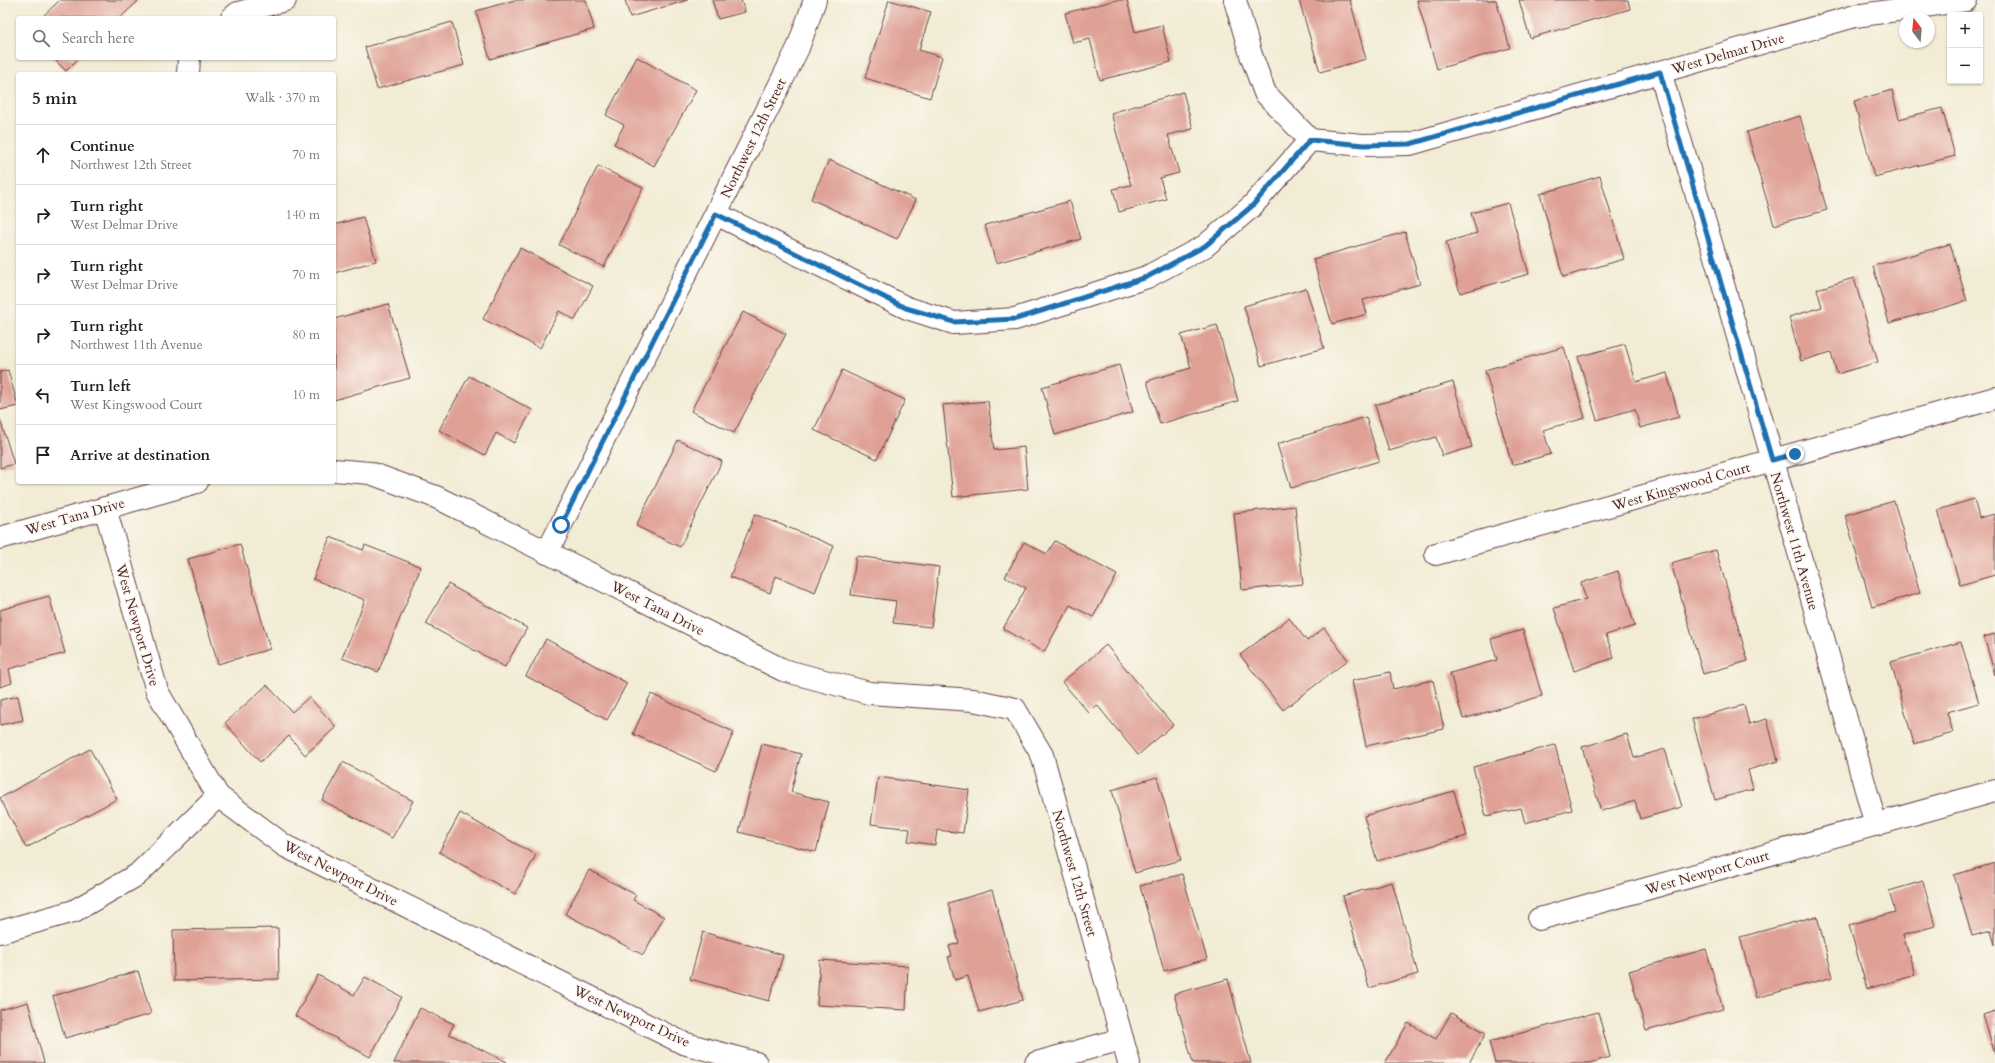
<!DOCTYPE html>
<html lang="en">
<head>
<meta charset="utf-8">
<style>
  body { margin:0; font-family:Cardo,serif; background:#f2f2f2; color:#222 }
  .controls { position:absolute; right:12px; top:12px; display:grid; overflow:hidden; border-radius:4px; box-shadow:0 1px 3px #0004 }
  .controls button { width:36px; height:36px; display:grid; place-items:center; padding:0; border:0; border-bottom:1px solid #e0e0e0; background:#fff; color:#222; font:20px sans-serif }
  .compass { position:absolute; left:1899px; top:12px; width:36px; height:36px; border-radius:50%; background:#fff; box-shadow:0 1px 3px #0004; rotate:344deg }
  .stop { position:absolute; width:12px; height:12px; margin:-9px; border:3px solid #1f6fb2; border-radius:50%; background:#fff }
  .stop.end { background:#1f6fb2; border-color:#fff; box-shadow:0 1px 4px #0008 }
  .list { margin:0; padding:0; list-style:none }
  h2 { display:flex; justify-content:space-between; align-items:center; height:52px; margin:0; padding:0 16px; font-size:17px }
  h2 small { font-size:13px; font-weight:400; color:#767676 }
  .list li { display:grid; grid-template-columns:26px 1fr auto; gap:12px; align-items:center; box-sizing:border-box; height:60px; padding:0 16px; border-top:1px solid #e0e0e0 }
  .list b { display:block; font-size:15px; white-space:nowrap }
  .list p { margin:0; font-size:13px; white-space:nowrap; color:#767676 }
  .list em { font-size:13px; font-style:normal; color:#767676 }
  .icon { flex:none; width:22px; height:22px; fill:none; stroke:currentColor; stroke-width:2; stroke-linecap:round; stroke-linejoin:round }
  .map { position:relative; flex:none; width:1995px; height:1063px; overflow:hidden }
  .search { position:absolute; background:#fff; box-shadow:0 1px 3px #0004; left:16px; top:16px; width:320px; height:44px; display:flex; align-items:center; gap:10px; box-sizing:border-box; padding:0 14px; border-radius:4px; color:#767676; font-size:15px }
  .panel { position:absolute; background:#fff; box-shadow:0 1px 3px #0004; left:16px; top:72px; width:320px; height:412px; border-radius:4px }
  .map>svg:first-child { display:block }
  .building { fill:#dfa096 }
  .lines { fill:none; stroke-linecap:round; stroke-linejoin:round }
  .minor-casing { stroke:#633e44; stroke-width:24 }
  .minor { stroke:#fff; stroke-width:22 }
  .route { stroke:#1f6fb2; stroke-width:5 }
  .labels { text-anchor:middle; stroke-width:3; stroke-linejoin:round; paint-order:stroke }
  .street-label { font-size:14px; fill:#4a1f2b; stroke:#fbf7ec }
</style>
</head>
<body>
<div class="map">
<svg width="1995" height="1063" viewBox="0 0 1995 1063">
  <rect width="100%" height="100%" fill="#fbf7ec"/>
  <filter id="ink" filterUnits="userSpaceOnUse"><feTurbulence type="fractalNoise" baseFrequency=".025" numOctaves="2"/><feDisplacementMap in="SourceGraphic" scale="8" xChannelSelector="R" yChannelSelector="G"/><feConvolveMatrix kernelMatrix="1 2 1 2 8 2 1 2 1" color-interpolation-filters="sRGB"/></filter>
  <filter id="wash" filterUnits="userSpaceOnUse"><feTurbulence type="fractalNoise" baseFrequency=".012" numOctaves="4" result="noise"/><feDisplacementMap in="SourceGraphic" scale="16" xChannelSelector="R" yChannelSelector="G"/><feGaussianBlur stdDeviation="0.9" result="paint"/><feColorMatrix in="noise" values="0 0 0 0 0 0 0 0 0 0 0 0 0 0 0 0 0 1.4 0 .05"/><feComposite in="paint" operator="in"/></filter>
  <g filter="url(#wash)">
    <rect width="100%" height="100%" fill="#f2ecd5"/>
    <g id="blocks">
      <!-- building -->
      <g class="building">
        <polygon points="60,0 136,0 138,1 120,18 41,18"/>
        <polygon points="515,0 586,0 594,29 490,59 476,11"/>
        <polygon points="625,0 688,0 630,17"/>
        <polygon points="712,0 741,0 745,12 718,19"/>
        <polygon points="889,0 931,12 919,50 942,57 930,98 865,78"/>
        <polygon points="1117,0 1127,0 1135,32 1162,25 1171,62 1100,80 1090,39 1073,43 1065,13"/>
        <polygon points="1299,0 1350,0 1366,59 1320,72"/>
        <polygon points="1417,0 1496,0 1510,48 1437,69"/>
        <polygon points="1519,0 1628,0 1630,9 1530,38"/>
        <polygon points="452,22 464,65 377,89 365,47"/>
        <polygon points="637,57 696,90 654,166 614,144 624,125 606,115"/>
        <polygon points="53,58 79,58 66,71"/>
        <polygon points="1892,90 1899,119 1942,108 1955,156 1874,177 1854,101"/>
        <polygon points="1183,92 1193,129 1168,135 1179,173 1160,178 1166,199 1119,212 1113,189 1131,185 1111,113"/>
        <polygon points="1800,116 1827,210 1774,225 1747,132"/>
        <polygon points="829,160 916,200 897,239 811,199"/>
        <polygon points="598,166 643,188 604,267 559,245"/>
        <polygon points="1600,176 1624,259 1563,277 1540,194"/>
        <polygon points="1070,201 1081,239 996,263 985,225"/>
        <polygon points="1508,203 1529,274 1460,293 1446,242 1477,233 1471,213"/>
        <polygon points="363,217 376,261 334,273 334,225"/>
        <polygon points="1405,232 1420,284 1363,300 1367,314 1332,324 1313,259"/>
        <polygon points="1950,244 1967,301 1889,323 1873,266"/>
        <polygon points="520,248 593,286 575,320 559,311 540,348 483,319"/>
        <polygon points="1854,278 1878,362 1837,374 1831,352 1801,361 1789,317 1822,307 1817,289"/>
        <polygon points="1306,288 1324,348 1261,366 1244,306"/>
        <polygon points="388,304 410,378 334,400 334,319"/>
        <polygon points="743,312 786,334 734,433 691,411"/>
        <polygon points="1217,325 1238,401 1160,424 1147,381 1191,368 1181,335"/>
        <polygon points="1625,344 1636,382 1667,373 1679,417 1640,428 1635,409 1597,420 1578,357"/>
        <polygon points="1564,347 1585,418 1543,430 1551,454 1512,465 1485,370"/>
        <polygon points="1119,365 1133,412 1055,435 1042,387"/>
        <polygon points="8,370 18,406 0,410 0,372"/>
        <polygon points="842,370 905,400 877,459 814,430"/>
        <polygon points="469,376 532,410 514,443 496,433 485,455 439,430"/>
        <polygon points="1453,382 1472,447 1442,456 1436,437 1389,451 1375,405"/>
        <polygon points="988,401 994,450 1024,447 1028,489 953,497 943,405"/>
        <polygon points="1366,417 1379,461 1291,488 1277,444"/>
        <polygon points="0,419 14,464 0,468"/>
        <polygon points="678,440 722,461 680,547 636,526"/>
        <polygon points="1974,499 1979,518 1995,514 1995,575 1960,585 1938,510"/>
        <polygon points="1894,501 1920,593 1872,607 1845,515"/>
        <polygon points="1295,506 1303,584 1242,590 1234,513"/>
        <polygon points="755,514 834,546 815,592 776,576 770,593 730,577"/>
        <polygon points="330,537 363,550 365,545 421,567 378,672 342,658 365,600 313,579"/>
        <polygon points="1055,541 1117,575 1093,617 1070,605 1044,652 1003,629 1026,588 1005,577 1024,542 1047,554"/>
        <polygon points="240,544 270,649 218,664 188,559"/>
        <polygon points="1716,550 1748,661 1703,674 1671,563"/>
        <polygon points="856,556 939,567 931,627 893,623 896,601 851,595"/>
        <polygon points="1618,571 1635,626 1606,635 1614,658 1574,671 1554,608 1586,599 1581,583"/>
        <polygon points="448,584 527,628 505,667 426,624"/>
        <polygon points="49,596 65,653 9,669 12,683 0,687 0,610"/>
        <polygon points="1289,618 1307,641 1324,628 1348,660 1283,710 1240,655"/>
        <polygon points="1523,630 1542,696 1463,719 1450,673 1497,660 1491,639"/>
        <polygon points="1995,634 1995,675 1984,637"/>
        <polygon points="546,639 627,683 607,720 526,676"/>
        <polygon points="1961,642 1979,703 1947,712 1953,733 1914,744 1891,662"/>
        <polygon points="1106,645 1173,725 1138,755 1097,705 1089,713 1062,682"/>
        <polygon points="1390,672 1393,689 1433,680 1444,729 1366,746 1352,681"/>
        <polygon points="267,685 292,712 309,697 336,727 305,755 289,736 260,762 225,723"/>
        <polygon points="651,694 734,732 716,771 633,734"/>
        <polygon points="18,696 23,720 0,725 0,700"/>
        <polygon points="1744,705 1749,724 1767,719 1778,761 1748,770 1753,789 1715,800 1692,719"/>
        <polygon points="1627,734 1634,758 1665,749 1682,807 1640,819 1635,801 1601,811 1582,747"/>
        <polygon points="762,744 801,754 791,792 829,802 816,852 739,832"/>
        <polygon points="1555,745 1572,810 1525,823 1521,808 1486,816 1473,767"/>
        <polygon points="90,749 117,799 26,848 0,798"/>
        <polygon points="343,762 413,801 392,838 322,800"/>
        <polygon points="878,777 969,790 963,833 937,830 935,845 908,841 910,829 871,824"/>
        <polygon points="1157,777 1181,860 1135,873 1112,790"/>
        <polygon points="1454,791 1467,836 1377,861 1364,816"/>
        <polygon points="460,813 536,855 515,894 439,852"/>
        <polygon points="1995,863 1995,945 1991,931 1972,936 1954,875"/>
        <polygon points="589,870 636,895 633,900 664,917 643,955 565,914"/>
        <polygon points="1182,874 1207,959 1164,971 1140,886"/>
        <polygon points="1923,881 1935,926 1903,935 1915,975 1867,989 1849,925 1895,912 1889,891"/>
        <polygon points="1392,882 1418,974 1369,988 1343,896"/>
        <polygon points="992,890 1023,1000 979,1012 968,976 955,980 948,957 952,956 949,946 959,943 948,903"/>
        <polygon points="1817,916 1833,977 1756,998 1740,937"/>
        <polygon points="278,928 279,979 174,981 173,930"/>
        <polygon points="703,932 783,955 769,1001 690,979"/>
        <polygon points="1706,949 1723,1009 1646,1031 1629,971"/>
        <polygon points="820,960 908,966 906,1010 817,1005"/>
        <polygon points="138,971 151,1014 65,1038 53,996"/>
        <polygon points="318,975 354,995 365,977 402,997 370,1057 295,1016"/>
        <polygon points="1228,979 1251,1063 1193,1063 1174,994"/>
        <polygon points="28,1002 44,1063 0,1063 0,1010"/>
        <polygon points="420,1008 454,1024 449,1034 507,1062 506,1063 394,1063"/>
        <polygon points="1995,1011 1995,1054 1983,1015"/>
        <polygon points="1598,1012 1610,1057 1590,1063 1495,1063 1489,1042"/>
        <polygon points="1451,1013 1486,1033 1469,1063 1385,1063 1408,1023 1436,1039"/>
      </g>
    </g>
  </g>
  <g filter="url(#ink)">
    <use href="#blocks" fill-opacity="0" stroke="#633e44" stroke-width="1"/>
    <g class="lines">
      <!-- minor casing -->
      <g class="minor-casing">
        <g id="minor">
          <polyline points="1235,0 1251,55 1265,93 1310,140"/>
          <polyline points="232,18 238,13 285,0"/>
          <polyline points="1660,72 1719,270 1876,825"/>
          <polyline points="188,74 189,58"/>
          <polyline points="716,214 907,308 954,323 1015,319 1147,277 1205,246 1252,206 1310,140 1363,145 1410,144 1855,16 1966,0"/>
          <polyline points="334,470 370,473 436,497 783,670 869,693 973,700 1015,709 1042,755 1129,1063"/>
          <polyline points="105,508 157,691 218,796 285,846 683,1043 756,1063"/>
          <polyline points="0,538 197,482"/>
          <polyline points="547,553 798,48 815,0"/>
          <polyline points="1436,554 1995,398"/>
          <polyline points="1539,919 1995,791"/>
          <polyline points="0,932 74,911 137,875 218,796"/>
          <polyline points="1036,1063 1122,1039"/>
        </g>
      </g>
      <!-- minor -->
      <use href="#minor" class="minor"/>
    </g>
  </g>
  <g class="lines" filter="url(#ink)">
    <!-- route -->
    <polyline class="route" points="561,525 716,214 906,308 954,322 1016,319 1147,277 1205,246 1252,206 1310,140 1364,145 1410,144 1660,72 1772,460 1795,454"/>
  </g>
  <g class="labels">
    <!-- street labels -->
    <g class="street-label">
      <text transform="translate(1728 53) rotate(-16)" y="5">West Delmar Drive</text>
      <text transform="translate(753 138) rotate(-64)" y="5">Northwest 12th Street</text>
      <text transform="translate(1681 486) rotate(-16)" y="5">West Kingswood Court</text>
      <text transform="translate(75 516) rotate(-16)" y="5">West Tana Drive</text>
      <text transform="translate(1795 541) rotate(74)" y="5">Northwest 11th Avenue</text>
      <text transform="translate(658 608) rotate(27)" y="5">West Tana Drive</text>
      <text transform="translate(138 625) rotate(74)" y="5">West Newport Drive</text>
      <text transform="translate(1707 872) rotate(-16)" y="5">West Newport Court</text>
      <text transform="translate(341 873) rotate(27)" y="5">West Newport Drive</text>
      <text transform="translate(1075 873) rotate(74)" y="5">Northwest 12th Street</text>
      <text transform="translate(632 1016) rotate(25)" y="5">West Newport Drive</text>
    </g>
  </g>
</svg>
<div class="controls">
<button>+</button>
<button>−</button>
</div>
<svg class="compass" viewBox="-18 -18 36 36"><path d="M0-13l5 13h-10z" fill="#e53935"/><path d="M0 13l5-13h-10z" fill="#767676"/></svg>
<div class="stop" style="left:561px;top:525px"></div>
<div class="stop end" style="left:1795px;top:454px"></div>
<div class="search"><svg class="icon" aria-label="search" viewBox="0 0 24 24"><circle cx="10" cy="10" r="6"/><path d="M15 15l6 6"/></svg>Search here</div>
<section class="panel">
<h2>5 min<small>Walk · 370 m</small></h2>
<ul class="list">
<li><svg class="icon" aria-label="ahead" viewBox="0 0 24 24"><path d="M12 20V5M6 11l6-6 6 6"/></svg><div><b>Continue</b><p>Northwest 12th Street</p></div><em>70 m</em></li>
<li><svg class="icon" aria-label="right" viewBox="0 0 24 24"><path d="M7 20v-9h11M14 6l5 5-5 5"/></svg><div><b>Turn right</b><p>West Delmar Drive</p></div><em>140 m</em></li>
<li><svg class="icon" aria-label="right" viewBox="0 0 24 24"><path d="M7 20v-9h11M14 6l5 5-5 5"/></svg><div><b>Turn right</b><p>West Delmar Drive</p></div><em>70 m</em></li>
<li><svg class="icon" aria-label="right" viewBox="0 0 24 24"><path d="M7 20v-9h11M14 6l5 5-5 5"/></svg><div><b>Turn right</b><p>Northwest 11th Avenue</p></div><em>80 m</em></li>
<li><svg class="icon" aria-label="left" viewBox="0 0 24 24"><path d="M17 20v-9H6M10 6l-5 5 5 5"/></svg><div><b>Turn left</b><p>West Kingswood Court</p></div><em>10 m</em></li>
<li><svg class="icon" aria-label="arrive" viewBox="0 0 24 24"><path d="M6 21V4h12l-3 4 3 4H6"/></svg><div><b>Arrive at destination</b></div></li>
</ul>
</section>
</div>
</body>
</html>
